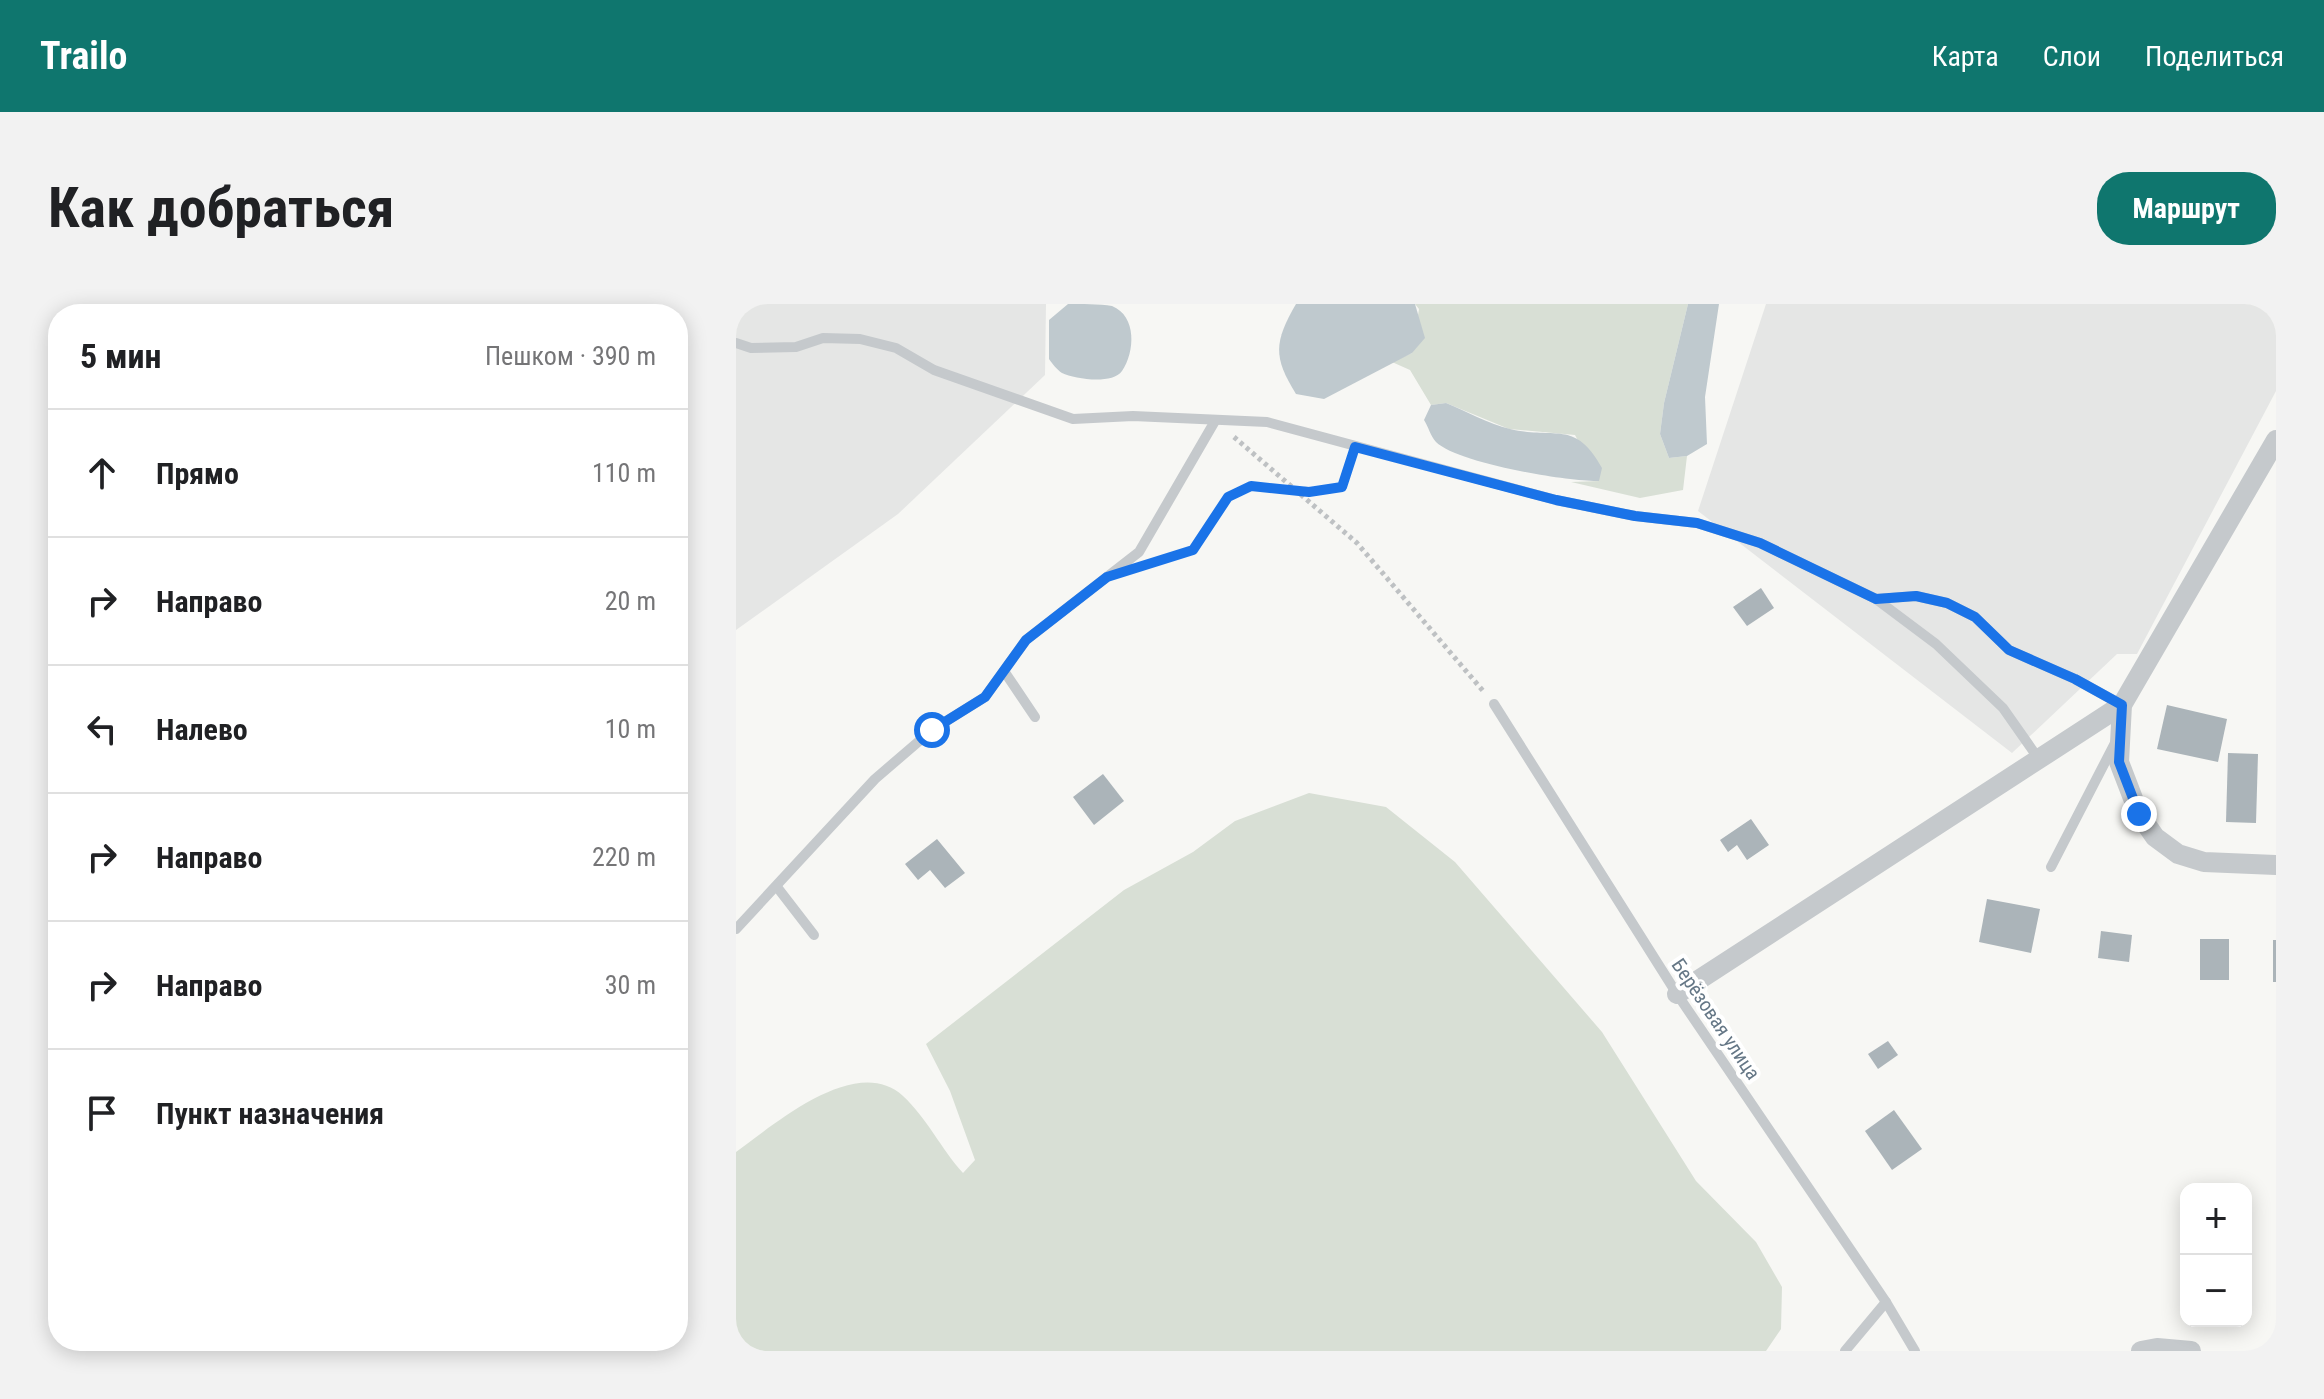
<!DOCTYPE html>
<html lang="ru">
<head>
<meta charset="utf-8">
<style>
  body { margin:0; font-family:"Roboto Condensed",sans-serif; background:#f2f2f2; color:#202124 }
  .controls { position:absolute; right:24px; bottom:24px; display:grid; overflow:hidden; border-radius:16px; box-shadow:0 4px 20px #0003 }
  .controls button { width:72px; height:72px; display:grid; place-items:center; padding:0; border:0; border-bottom:2px solid #e0e0e0; background:#fff; color:#202124; font:40px sans-serif }
  .stop { position:absolute; width:24px; height:24px; margin:-18px; border:6px solid #1a73e8; border-radius:50%; background:#fff }
  .stop.end { background:#1a73e8; border-color:#fff; box-shadow:0 2px 8px #0008 }
  .list { margin:0; padding:0; list-style:none }
  h2 { display:flex; justify-content:space-between; align-items:center; height:104px; margin:0; padding:0 32px; font-size:34px }
  h2 small { font-size:26px; font-weight:400; color:#757577 }
  .list li { display:grid; grid-template-columns:52px 1fr auto; gap:24px; align-items:center; box-sizing:border-box; height:128px; padding:0 32px; border-top:2px solid #e0e0e0 }
  .list b { display:block; font-size:30px; white-space:nowrap }
  .list em { font-size:26px; font-style:normal; color:#757577 }
  .icon { flex:none; width:44px; height:44px; fill:none; stroke:currentColor; stroke-width:2; stroke-linecap:round; stroke-linejoin:round }
  .map { position:relative; flex:none; width:1540px; height:1047px; overflow:hidden; border-radius:32px }
  header { display:flex; align-items:center; gap:48px; box-sizing:border-box; height:112px; padding:0 40px; background:#0f766e; color:#fff }
  header strong { font-size:38px }
  nav { display:flex; gap:44px; margin-inline-start:auto; font-size:28px }
  .intro { display:flex; align-items:center; justify-content:space-between; box-sizing:border-box; height:192px; padding:0 48px }
  h1 { margin:0; font-size:56px }
  .button { padding:20px 36px; border-radius:32px; background:#0f766e; color:#fff; font-size:28px; font-weight:700 }
  main { display:flex; gap:48px; padding:0 48px }
  aside { flex:1; background:#fff; border-radius:32px; box-shadow:0 4px 20px #0003 }
  .map>svg:first-child { display:block }
  .built { fill:#e5e6e5 }
  .green { fill:#d8dfd5 }
  .water { fill:#bfc9ce }
  .building { fill:#abb4b9 }
  .lines { fill:none; stroke-linecap:round; stroke-linejoin:round }
  .path { stroke:#bec1c3; stroke-width:5; stroke-dasharray:4 4; stroke-linecap:butt }
  .lane { stroke:#c5c9cc; stroke-width:10 }
  .street { stroke:#c5c9cc; stroke-width:20 }
  .route { stroke:#1a73e8; stroke-width:10 }
  .labels { text-anchor:middle; stroke-width:8; stroke-linejoin:round; paint-order:stroke }
  .street-label { font-size:20px; fill:#657786; stroke:#fff }
</style>
</head>
<body>
<header>
<strong>Trailo</strong>
<nav><a>Карта</a><a>Слои</a><a>Поделиться</a></nav>
</header>
<div class="intro"><h1>Как добраться</h1><a class="button">Маршрут</a></div>
<main>
<aside>
<h2>5 мин<small>Пешком · 390 m</small></h2>
<ul class="list">
<li><svg class="icon" aria-label="ahead" viewBox="0 0 24 24"><path d="M12 20V5M6 11l6-6 6 6"/></svg><div><b>Прямо</b></div><em>110 m</em></li>
<li><svg class="icon" aria-label="right" viewBox="0 0 24 24"><path d="M7 20v-9h11M14 6l5 5-5 5"/></svg><div><b>Направо</b></div><em>20 m</em></li>
<li><svg class="icon" aria-label="left" viewBox="0 0 24 24"><path d="M17 20v-9H6M10 6l-5 5 5 5"/></svg><div><b>Налево</b></div><em>10 m</em></li>
<li><svg class="icon" aria-label="right" viewBox="0 0 24 24"><path d="M7 20v-9h11M14 6l5 5-5 5"/></svg><div><b>Направо</b></div><em>220 m</em></li>
<li><svg class="icon" aria-label="right" viewBox="0 0 24 24"><path d="M7 20v-9h11M14 6l5 5-5 5"/></svg><div><b>Направо</b></div><em>30 m</em></li>
<li><svg class="icon" aria-label="arrive" viewBox="0 0 24 24"><path d="M6 21V4h12l-3 4 3 4H6"/></svg><div><b>Пункт назначения</b></div></li>
</ul>
</aside>
<div class="map">
<svg width="1540" height="1047" viewBox="0 0 1540 1047">
  <rect width="100%" height="100%" fill="#f7f7f4"/>
  <!-- built -->
  <g class="built">
    <polygon points="0,0 310,0 309,71 162,210 0,326"/>
    <polygon points="1030,0 1540,0 1540,87 1401,350 1381,350 1276,449 962,207"/>
  </g>
  <!-- green -->
  <g class="green">
    <polygon points="679,0 952,0 928,99 924,130 933,154 951,152 947,186 904,194 835,178 863,177 839,131 773,125 710,99 695,101 674,66 656,58 676,49 683,5"/>
    <path d="M 573,489 L 650,503 L 719,558 L 866,728 L 960,877 L 1020,938 L 1046,983 L 1045,1025 L 1030,1047 L 0,1047 L 0,848 C 38,821 120,749 167,792 C 190,813 206,846 227,869 L 239,856 L 214,787 L 190,740 L 388,586 L 457,548 L 499,517 Z"/>
  </g>
  <!-- water -->
  <g class="water">
    <path d="M 332,0 C 345,0 364,0 376,2 C 401,12 399,48 386,67 C 376,81 339,75 326,69 C 321,66 316,59 313,55 L 313,16 Z"/>
    <path d="M 560,0 L 679,0 L 689,34 L 676,49 L 588,95 L 560,90 C 537,53 538,38 560,0 Z"/>
    <polygon points="952,0 983,0 969,93 971,140 951,152 933,154 924,130 928,99"/>
    <path d="M 710,99 C 730,107 753,120 774,125 C 820,136 839,115 866,164 L 863,177 C 832,178 721,159 700,138 C 695,133 692,122 688,116 L 695,101 Z"/>
  </g>
  <!-- building -->
  <g class="building">
    <polygon points="1025,284 1038,304 1011,322 997,303"/>
    <polygon points="1431,401 1491,415 1482,458 1421,445"/>
    <polygon points="1492,449 1522,450 1520,519 1490,518"/>
    <polygon points="367,470 388,497 358,521 337,493"/>
    <polygon points="1015,515 1033,541 1011,556 1001,541 992,548 984,536"/>
    <polygon points="201,535 229,569 209,584 194,566 182,576 169,560"/>
    <polygon points="1251,595 1304,605 1295,649 1243,638"/>
    <polygon points="1365,627 1396,631 1393,658 1362,654"/>
    <rect x="1464" y="635" width="29" height="41"/>
    <rect x="1537" y="636" width="3" height="42"/>
    <polygon points="1152,737 1162,751 1142,765 1132,750"/>
    <polygon points="1158,806 1186,845 1156,866 1129,827"/>
  </g>
  <g class="lines">
    <!-- path -->
    <g class="path">
      <polyline points="498,133 621,239 748,388"/>
      <polyline points="417,258 457,246 492,193 515,182 594,187 606,183 616,157"/>
    </g>
    <!-- lane -->
    <g class="lane">
      <polyline points="0,39 15,44 60,43 87,34 124,35 160,44 198,66 337,115 397,112 531,118 820,196 899,212 961,219 1024,239 1140,295 1200,340 1267,404 1302,454"/>
      <polyline points="1140,295 1180,292 1211,299 1239,313 1273,346 1339,375 1386,401"/>
      <polyline points="268,367 299,413"/>
      <polyline points="758,400 941,690 1150,998 1179,1047"/>
      <polyline points="1315,563 1380,437"/>
      <polyline points="41,583 78,631"/>
      <polyline points="0,625 139,475 196,426 249,393 290,336 403,248 479,117"/>
      <polyline points="1109,1047 1150,998"/>
    </g>
    <!-- street -->
    <g class="street">
      <polyline points="1540,136 1386,401 1383,458 1403,510 1419,533 1442,550 1468,558 1540,561"/>
      <polyline points="941,690 1386,401"/>
      <polyline points="1405,1047 1421,1044 1455,1047"/>
    </g>
  </g>
  <g class="lines">
    <!-- route -->
    <polyline class="route" points="196,426 249,393 290,336 371,273 457,246 492,193 515,182 573,188 606,183 619,143 820,196 899,212 961,219 1024,239 1140,295 1180,292 1211,299 1239,313 1273,346 1339,375 1386,401 1383,458 1403,510"/>
  </g>
  <g class="labels">
    <!-- street labels -->
    <g class="street-label">
      <text transform="translate(980 715) rotate(56)" y="7">Берёзовая улица</text>
    </g>
  </g>
</svg>
<div class="controls">
<button>+</button>
<button>−</button>
</div>
<div class="stop" style="left:196px;top:426px"></div>
<div class="stop end" style="left:1403px;top:510px"></div>
</div>
</main>
</body>
</html>
